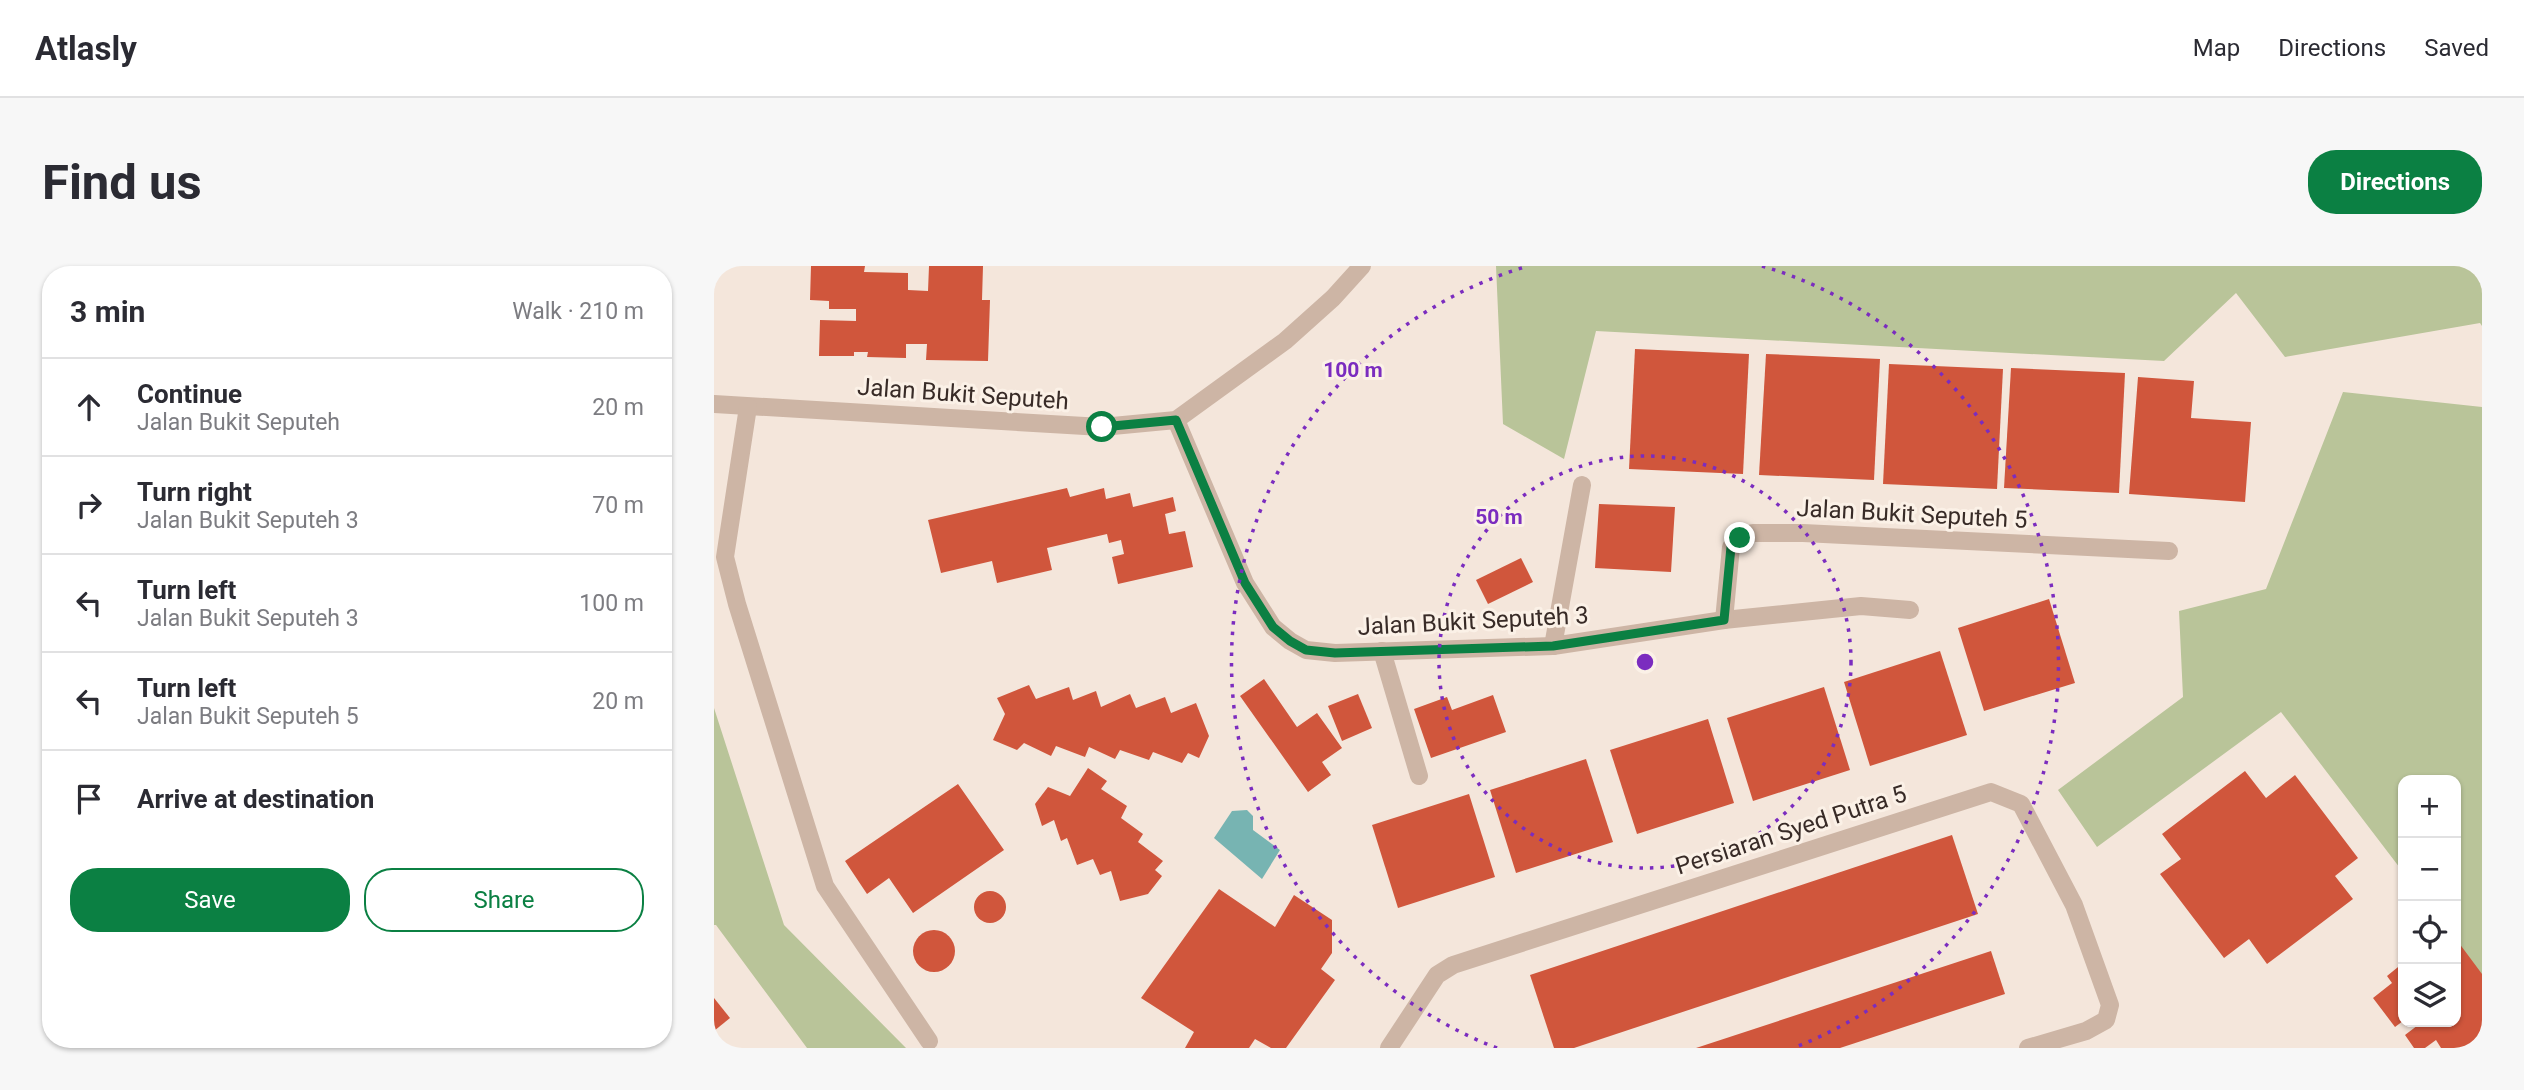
<!DOCTYPE html>
<html lang="en">
<head>
<meta charset="utf-8">
<style>
  body { margin:0; font-family:Roboto,sans-serif; background:#f7f7f7; color:#2b2b33 }
  .controls { position:absolute; right:21px; bottom:21px; display:grid; overflow:hidden; border-radius:14px; box-shadow:0 2px 5px #0004 }
  .controls button { width:63px; height:63px; display:grid; place-items:center; padding:0; border:0; border-bottom:2px solid #e1e1e2; background:#fff; color:#2b2b33; font:35px sans-serif }
  .stop { position:absolute; width:21px; height:21px; margin:-16px; border:5px solid #0b8043; border-radius:50%; background:#fff }
  .stop.end { background:#0b8043; border-color:#fff; box-shadow:0 2px 7px #0008 }
  .list { margin:0; padding:0; list-style:none }
  h2 { display:flex; justify-content:space-between; align-items:center; height:91px; margin:0; padding:0 28px; font-size:30px }
  h2 small { font-size:23px; font-weight:400; color:#7c7c81 }
  .list li { display:grid; grid-template-columns:46px 1fr auto; gap:21px; align-items:center; box-sizing:border-box; height:98px; padding:0 28px; border-top:2px solid #e1e1e2 }
  .list b { display:block; font-size:26px; white-space:nowrap }
  .list p { margin:0; font-size:23px; white-space:nowrap; color:#7c7c81 }
  .list em { font-size:23px; font-style:normal; color:#7c7c81 }
  .actions { display:flex; gap:14px; padding:21px 28px }
  .actions a { flex:1; padding:16px 0; border:2px solid #0b8043; border-radius:28px; text-align:center; font-size:24px; color:#0b8043 }
  .actions .main { background:#0b8043; color:#fff }
  .icon { flex:none; width:38px; height:38px; fill:none; stroke:currentColor; stroke-width:2; stroke-linecap:round; stroke-linejoin:round }
  .map { position:relative; flex:none; width:1768px; height:782px; overflow:hidden; border-radius:28px }
  header { display:flex; align-items:center; gap:42px; box-sizing:border-box; height:98px; padding:0 35px; background:#fff; border-bottom:2px solid #e1e1e2 }
  header strong { font-size:33px }
  nav { display:flex; gap:38px; margin-inline-start:auto; font-size:24px }
  .intro { display:flex; align-items:center; justify-content:space-between; box-sizing:border-box; height:168px; padding:0 42px }
  h1 { margin:0; font-size:49px }
  .button { padding:18px 32px; border-radius:28px; background:#0b8043; color:#fff; font-size:24px; font-weight:700 }
  main { display:flex; gap:42px; padding:0 42px }
  aside { flex:1; background:#fff; border-radius:28px; box-shadow:0 2px 5px #0004 }
  .map>svg:first-child { display:block }
  .green { fill:#b9c499 }
  .water { fill:#77b4b2 }
  .building { fill:#d0563c }
  .lines { fill:none; stroke-linecap:round; stroke-linejoin:round }
  .minor { stroke:#cdb5a5; stroke-width:18 }
  .route { stroke:#0b8043; stroke-width:9 }
  .ring { fill:none; stroke:#7b2cbf; stroke-width:3.5; stroke-dasharray:3.5 7 }
  .labels { text-anchor:middle; stroke-width:6; stroke-linejoin:round; paint-order:stroke }
  .street-label { font-size:24px; fill:#382b27; stroke:#fbf1e7 }
  .centre { fill:#7b2cbf; stroke:#fbf1e7; stroke-width:3.5 }
  .ring-label { font-size:21px; text-anchor:middle; font-weight:bold; fill:#7b2cbf; stroke:#fbf1e7; stroke-width:6; stroke-linejoin:round; paint-order:stroke }
</style>
</head>
<body>
<header>
<strong>Atlasly</strong>
<nav><a>Map</a><a>Directions</a><a>Saved</a></nav>
</header>
<div class="intro"><h1>Find us</h1><a class="button">Directions</a></div>
<main>
<aside>
<h2>3 min<small>Walk · 210 m</small></h2>
<ul class="list">
<li><svg class="icon" aria-label="ahead" viewBox="0 0 24 24"><path d="M12 20V5M6 11l6-6 6 6"/></svg><div><b>Continue</b><p>Jalan Bukit Seputeh</p></div><em>20 m</em></li>
<li><svg class="icon" aria-label="right" viewBox="0 0 24 24"><path d="M7 20v-9h11M14 6l5 5-5 5"/></svg><div><b>Turn right</b><p>Jalan Bukit Seputeh 3</p></div><em>70 m</em></li>
<li><svg class="icon" aria-label="left" viewBox="0 0 24 24"><path d="M17 20v-9H6M10 6l-5 5 5 5"/></svg><div><b>Turn left</b><p>Jalan Bukit Seputeh 3</p></div><em>100 m</em></li>
<li><svg class="icon" aria-label="left" viewBox="0 0 24 24"><path d="M17 20v-9H6M10 6l-5 5 5 5"/></svg><div><b>Turn left</b><p>Jalan Bukit Seputeh 5</p></div><em>20 m</em></li>
<li><svg class="icon" aria-label="arrive" viewBox="0 0 24 24"><path d="M6 21V4h12l-3 4 3 4H6"/></svg><div><b>Arrive at destination</b></div></li>
</ul>
<div class="actions"><a class="main">Save</a><a>Share</a></div>
</aside>
<div class="map">
<svg width="1768" height="782" viewBox="0 0 1768 782">
  <rect width="100%" height="100%" fill="#f4e6db"/>
  <!-- green -->
  <g class="green">
    <polygon points="782,0 1768,0 1768,60 1766,57 1571,91 1522,27 1450,95 882,65 850,193 789,158"/>
    <polygon points="1629,126 1768,141 1768,709 1742,675 1742,514 1689,514 1689,606 1567,446 1383,581 1344,524 1469,431 1465,345 1552,323"/>
    <polygon points="0,442 70,659 192,782 93,782 2,659 0,659"/>
  </g>
  <!-- water -->
  <polygon class="water" points="533,544 539,550 539,564 566,584 548,613 500,572 518,545"/>
  <!-- building -->
  <g class="building">
    <polygon points="97,0 151,0 150,6 194,7 194,24 214,25 215,0 269,0 268,34 276,34 274,95 212,94 213,78 192,78 192,92 153,91 154,86 140,86 140,90 105,90 106,54 142,55 142,43 115,43 115,35 96,34"/>
    <polygon points="921,83 1035,88 1029,208 915,203"/>
    <polygon points="1052,88 1166,93 1160,214 1045,209"/>
    <polygon points="1175,98 1289,103 1283,223 1169,218"/>
    <polygon points="1297,102 1411,107 1405,227 1290,222"/>
    <polygon points="1424,111 1480,115 1477,152 1537,156 1531,236 1415,228"/>
    <polygon points="353,222 356,231 390,222 392,233 416,227 419,241 459,231 462,245 451,248 455,268 471,265 479,301 404,318 398,291 410,288 407,274 395,277 393,268 333,282 338,304 283,317 278,295 227,307 214,254"/>
    <polygon points="885,238 961,241 957,306 881,302"/>
    <polygon points="807,292 819,316 774,338 762,314"/>
    <polygon points="1335,333 1361,417 1270,445 1244,362"/>
    <polygon points="1226,385 1253,469 1156,500 1130,416"/>
    <polygon points="550,413 583,461 603,447 628,482 608,496 617,509 594,526 526,430"/>
    <polygon points="315,419 322,433 355,421 359,434 382,425 387,441 416,428 422,442 451,431 457,447 482,437 495,470 485,492 474,487 468,497 439,486 435,494 406,484 401,493 375,481 371,491 342,480 337,490 310,477 303,484 279,474 291,448 283,432"/>
    <polygon points="1110,421 1136,504 1039,535 1013,452"/>
    <polygon points="644,428 658,462 628,475 614,440"/>
    <polygon points="779,429 792,466 717,492 700,443 733,431 738,444"/>
    <polygon points="994,453 1020,537 923,568 896,484"/>
    <polygon points="872,493 899,576 802,607 776,524"/>
    <polygon points="374,502 393,515 387,523 413,540 407,552 429,568 424,576 449,595 441,604 448,610 434,628 406,635 397,605 386,609 379,593 363,599 353,572 347,575 340,554 328,560 321,538 334,521 356,530"/>
    <polygon points="1531,505 1552,532 1581,509 1644,592 1621,610 1639,633 1553,698 1535,673 1510,692 1446,608 1467,593 1448,568"/>
    <polygon points="244,518 290,584 199,647 175,612 153,628 131,595"/>
    <polygon points="755,528 781,611 684,642 658,559"/>
    <polygon points="1238,569 1264,648 860,782 840,782 816,709"/>
    <polygon points="505,623 561,661 580,629 618,654 618,687 607,703 621,714 572,782 557,782 541,773 535,782 471,782 480,766 427,732"/>
    <circle cx="276" cy="641" r="16"/>
    <circle cx="220" cy="685" r="21"/>
    <polygon points="1742,673 1768,708 1768,782 1727,782 1722,774 1711,782 1700,782 1691,769 1708,756 1742,756"/>
    <polygon points="1277,685 1291,728 1126,782 982,782"/>
    <polygon points="1689,697 1689,755 1681,761 1659,732 1678,717 1673,710"/>
    <polygon points="0,732 16,752 0,765"/>
  </g>
  <g class="lines">
    <!-- minor -->
    <g class="minor">
      <polyline points="0,138 388,161 462,154 571,75 619,32 648,0"/>
      <polyline points="34,141 11,291 23,338 111,620 215,775"/>
      <polyline points="462,154 531,317 559,361 576,375 592,384 621,387 839,380 1010,354 1147,340 1196,344"/>
      <polyline points="1010,354 1017,281 1026,272 1039,267 1089,267 1455,285"/>
      <polyline points="839,380 868,219"/>
      <polyline points="668,385 705,510"/>
      <polyline points="675,782 723,709 739,699 1277,526 1307,538 1360,639 1396,739 1392,754 1372,765 1314,782"/>
    </g>
  </g>
  <g class="lines">
    <!-- route -->
    <polyline class="route" points="388,161 462,154 531,317 559,361 576,375 592,384 621,387 839,380 1010,354 1017,281 1026,272"/>
  </g>
  <!-- distance rings -->
  <g class="ring">
    <circle cx="931" cy="396" r="206"/>
    <path d="M783 782A413 413 0 0 1 814 0M1048 0A413 413 0 0 1 1079 782"/>
  </g>
  <g class="labels">
    <!-- street labels -->
    <g class="street-label">
      <text transform="translate(249 128) rotate(4)" y="8">Jalan Bukit Seputeh</text>
      <text transform="translate(1198 248) rotate(3)" y="8">Jalan Bukit Seputeh 5</text>
      <text transform="translate(759 355) rotate(-3)" y="8">Jalan Bukit Seputeh 3</text>
      <text transform="translate(1077 564) rotate(-18)" y="8">Persiaran Syed Putra 5</text>
    </g>
  </g>
  <circle cx="931" cy="396" r="10" class="centre"/>
  <g class="ring-label">
    <text x="639" y="111">100 m</text>
    <text x="785" y="258">50 m</text>
  </g>
</svg>
<div class="controls">
<button>+</button>
<button>−</button>
<button><svg class="icon" aria-label="locate" viewBox="0 0 24 24"><circle cx="12" cy="12" r="6"/><path d="M12 2v4M12 18v4M2 12h4M18 12h4"/></svg></button>
<button><svg class="icon" aria-label="layers" viewBox="0 0 24 24"><path d="M12 4l9 5-9 5-9-5zM3 14l9 5 9-5"/></svg></button>
</div>
<div class="stop" style="left:388px;top:161px"></div>
<div class="stop end" style="left:1026px;top:272px"></div>
</div>
</main>
</body>
</html>
